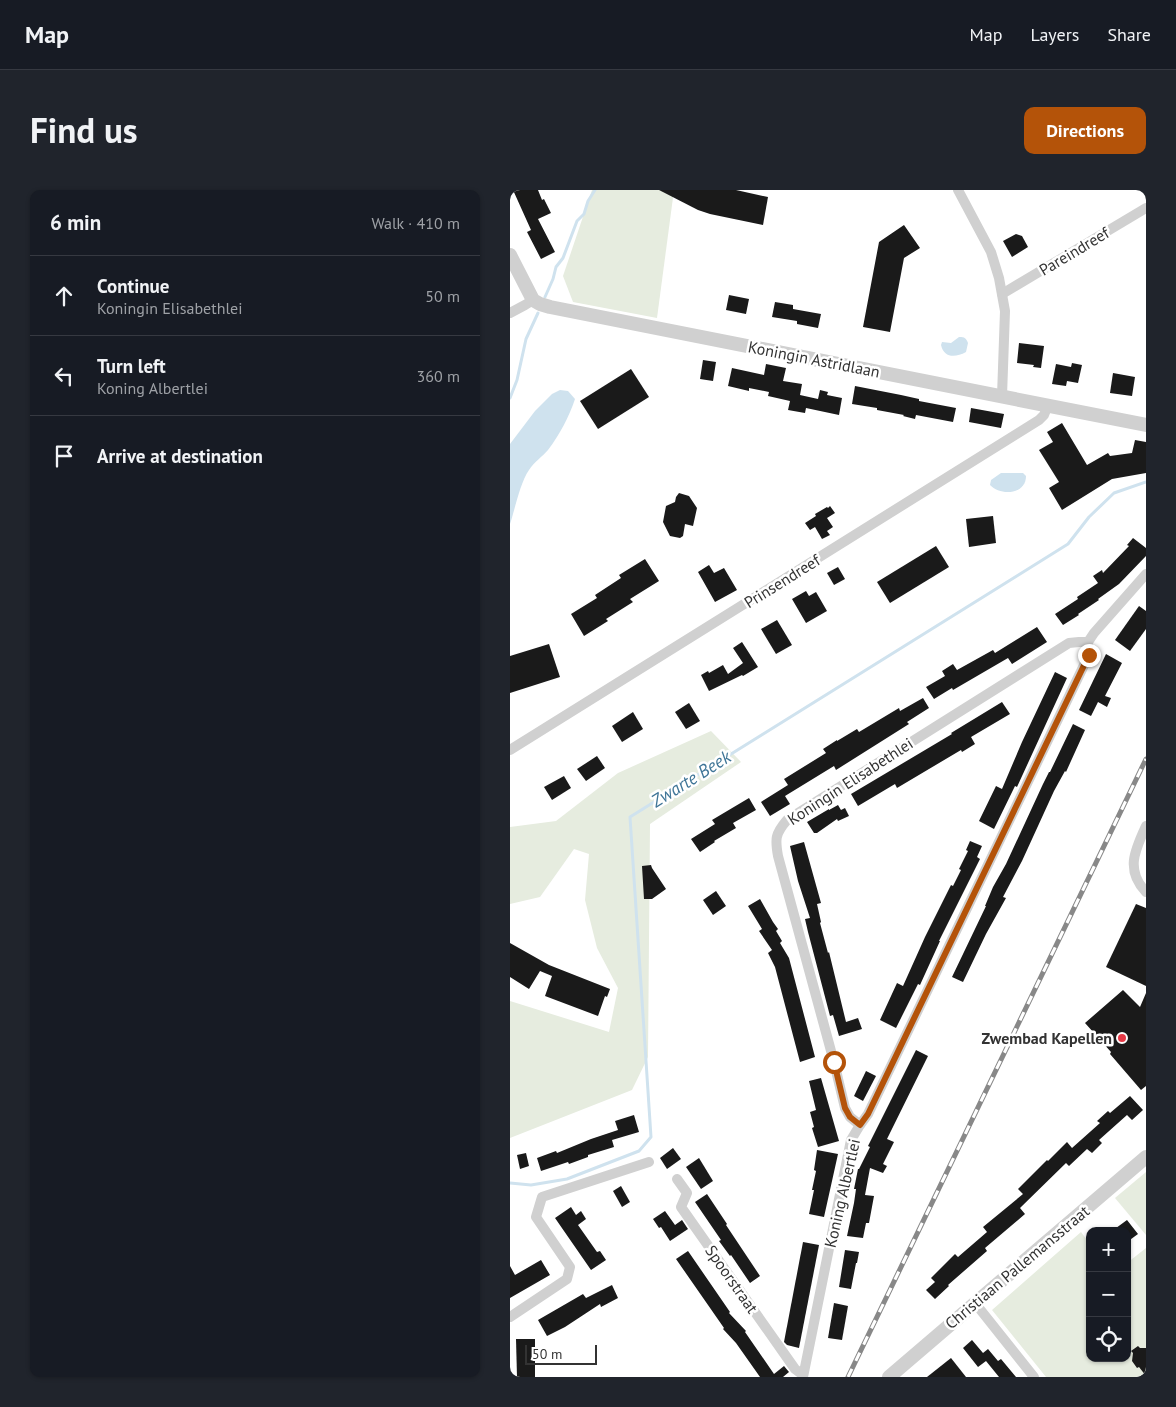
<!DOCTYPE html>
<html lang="en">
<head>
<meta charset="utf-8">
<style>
  body { margin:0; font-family:"PT Sans",sans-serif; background:#20242c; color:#f1f3f6 }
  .controls { position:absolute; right:15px; bottom:15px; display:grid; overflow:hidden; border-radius:10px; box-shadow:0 1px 4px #0004 }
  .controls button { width:45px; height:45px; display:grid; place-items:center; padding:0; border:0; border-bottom:1px solid #363941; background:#171b24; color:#f1f3f6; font:25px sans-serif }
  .scale { position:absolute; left:15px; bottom:12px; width:72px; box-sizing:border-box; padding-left:5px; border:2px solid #333; border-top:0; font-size:14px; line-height:18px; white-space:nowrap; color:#333; -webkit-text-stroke:4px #fff; paint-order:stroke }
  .stop { position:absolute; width:15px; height:15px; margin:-11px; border:4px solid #b45309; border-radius:50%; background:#fff }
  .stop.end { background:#b45309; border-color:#fff; box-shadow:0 1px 5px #0008 }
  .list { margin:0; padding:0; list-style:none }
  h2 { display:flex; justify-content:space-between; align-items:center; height:65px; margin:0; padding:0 20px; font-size:21px }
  h2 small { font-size:16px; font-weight:400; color:#9ea1a6 }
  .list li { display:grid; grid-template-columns:32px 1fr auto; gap:15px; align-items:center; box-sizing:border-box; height:80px; padding:0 20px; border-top:1px solid #363941 }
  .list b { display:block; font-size:19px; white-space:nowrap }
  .list p { margin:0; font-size:16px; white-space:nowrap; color:#9ea1a6 }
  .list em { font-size:16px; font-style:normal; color:#9ea1a6 }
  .icon { flex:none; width:28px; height:28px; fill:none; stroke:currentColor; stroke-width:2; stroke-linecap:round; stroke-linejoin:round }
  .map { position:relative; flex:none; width:636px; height:1187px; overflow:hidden; border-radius:10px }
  header { display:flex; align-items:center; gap:30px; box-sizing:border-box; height:70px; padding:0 25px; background:#171b24; border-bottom:1px solid #363941 }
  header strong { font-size:24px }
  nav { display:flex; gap:28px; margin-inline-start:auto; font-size:18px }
  .intro { display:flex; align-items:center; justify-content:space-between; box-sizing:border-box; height:120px; padding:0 30px }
  h1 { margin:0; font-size:35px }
  .button { padding:12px 22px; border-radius:10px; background:#b45309; color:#fff; font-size:18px; font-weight:700 }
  main { display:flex; gap:30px; padding:0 30px }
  aside { flex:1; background:#171b24; border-radius:10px; box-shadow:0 1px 4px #0004 }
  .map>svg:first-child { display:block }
  .green { fill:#e6ecdf }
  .water { fill:#cfe2ee }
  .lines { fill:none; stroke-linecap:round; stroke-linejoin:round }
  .stream { stroke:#cfe2ee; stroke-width:3 }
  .building { fill:#1a1a1a }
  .minor { stroke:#d0d0d0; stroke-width:10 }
  .tertiary { stroke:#d0d0d0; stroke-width:14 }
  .rail-casing { stroke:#888; stroke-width:5 }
  .rail { stroke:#fff; stroke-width:3; stroke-dasharray:9; stroke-linecap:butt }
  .route { stroke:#b45309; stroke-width:6 }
  .poi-dot { fill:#e63946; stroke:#fff; stroke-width:2 }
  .labels { text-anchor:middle; stroke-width:5; stroke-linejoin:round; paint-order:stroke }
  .street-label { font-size:16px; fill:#333; stroke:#fff }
  .poi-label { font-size:16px; font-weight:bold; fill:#333; stroke:#fff; text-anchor:end }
  .water-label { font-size:18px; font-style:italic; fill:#3f7597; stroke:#fff }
</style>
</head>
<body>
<header>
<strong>Map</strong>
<nav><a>Map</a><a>Layers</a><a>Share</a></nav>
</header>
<div class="intro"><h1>Find us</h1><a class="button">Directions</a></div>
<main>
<aside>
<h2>6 min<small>Walk · 410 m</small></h2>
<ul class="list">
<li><svg class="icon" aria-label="ahead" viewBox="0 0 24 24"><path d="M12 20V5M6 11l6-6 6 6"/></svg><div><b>Continue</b><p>Koningin Elisabethlei</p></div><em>50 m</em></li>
<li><svg class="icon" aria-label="left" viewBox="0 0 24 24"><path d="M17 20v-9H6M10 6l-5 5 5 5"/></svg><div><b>Turn left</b><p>Koning Albertlei</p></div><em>360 m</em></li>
<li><svg class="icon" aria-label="arrive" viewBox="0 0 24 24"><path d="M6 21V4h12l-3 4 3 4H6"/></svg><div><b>Arrive at destination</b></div></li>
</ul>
</aside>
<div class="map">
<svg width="636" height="1187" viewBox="0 0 636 1187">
  <rect width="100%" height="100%" fill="#fff"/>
  <!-- green -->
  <g class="green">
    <polygon points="82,0 164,0 147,128 63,112 53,86"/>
    <polygon points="201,541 231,572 140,634 138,867 122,900 0,948 0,811 99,842 108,798 87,758 75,710 79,664 64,659 30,707 0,714 0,637 46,631 108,583"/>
    <polygon points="636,982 636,1045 605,1008"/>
    <polygon points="571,1042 580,1054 580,1168 617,1168 617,1073 636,1058 636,1187 536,1187 482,1120"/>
  </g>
  <!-- water -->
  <g class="water">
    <path d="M 449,147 C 455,147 456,148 458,153 L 456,162 C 445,168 434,168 431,155 L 432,152 L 441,153 Z"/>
    <path d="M 50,200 L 58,201 L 65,209 C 59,227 50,244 38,260 C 32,267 24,272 19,280 C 10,293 5,319 0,334 L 0,254 L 25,221 L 42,204 Z"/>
    <path d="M 491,283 L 513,283 L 516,286 C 516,305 490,306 480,295 L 481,290 Z"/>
  </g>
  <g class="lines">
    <!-- stream -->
    <g class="stream">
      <polyline points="35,107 43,89 46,77 53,68 67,31 74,24 78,11 85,0"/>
      <polyline points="0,208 7,190 16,149 28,123"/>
      <polyline points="0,993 21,995 57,989 129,961 141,947 120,627 558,354 579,327 604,303 636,292"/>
    </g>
  </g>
  <!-- building -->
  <g class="building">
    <polygon points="3,0 28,0 32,10 34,9 41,23 28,29 45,62 31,69 17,42 21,40"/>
    <polygon points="149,0 226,0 258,7 253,35 200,24 188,20"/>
    <polygon points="394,35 410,58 394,68 380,142 353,137 369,52"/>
    <polygon points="506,44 512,46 518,57 502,67 493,51"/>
    <polygon points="219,105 239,109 236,124 216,120"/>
    <polygon points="265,112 283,115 283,119 311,124 308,138 287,134 287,131 262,127"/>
    <polygon points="509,153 534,156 531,178 523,177 524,175 507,173"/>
    <polygon points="193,170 206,172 203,191 190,189"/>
    <polygon points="562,173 572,175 568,193 557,191 556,196 542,194 546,174 561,177"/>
    <polygon points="256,174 276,178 273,191 292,194 290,205 308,209 310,200 318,202 317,205 332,208 329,225 296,218 295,223 278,220 280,211 258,206 259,202 239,198 239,201 218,196 222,178 254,185"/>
    <polygon points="121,179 139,207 88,239 70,211"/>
    <polygon points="603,183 625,187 622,206 600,203"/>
    <polygon points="345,196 391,205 409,209 409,211 446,218 443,232 406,225 405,229 393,226 394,225 367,220 367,218 342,214"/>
    <polygon points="461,218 494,224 491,238 459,232"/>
    <polygon points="552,233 577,275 598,263 600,266 622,263 625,250 636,252 636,283 602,289 552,320 539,298 549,292 529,260 543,252 537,242"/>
    <polygon points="169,303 179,306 187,318 183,336 175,334 173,346 170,348 160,346 153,332 156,316 165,312 166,307"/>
    <polygon points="320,316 325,323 317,328 323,337 317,341 320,345 312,349 305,337 300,340 295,333 306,326 305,324 317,317 318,318"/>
    <polygon points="483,326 486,353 459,357 456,329"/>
    <polygon points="623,348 636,358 636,366 609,394 588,409 589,410 568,424 569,425 553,435 545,424 568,409 567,407 588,393 583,386 592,380 593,383 619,356 617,355"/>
    <polygon points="426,356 439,377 380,413 367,392"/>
    <polygon points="135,369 149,391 120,409 123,412 96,429 98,431 74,446 61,424 87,408 85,405 111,388 109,385"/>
    <polygon points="199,375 204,383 214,378 227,400 205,412 188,382"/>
    <polygon points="328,377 335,389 324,395 317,383"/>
    <polygon points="296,401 299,406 306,402 317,421 296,433 282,409"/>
    <polygon points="629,416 636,421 636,439 620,461 605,450"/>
    <polygon points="267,430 282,455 266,464 251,439"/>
    <polygon points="527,437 537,452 502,474 498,468 443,500 442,498 424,509 416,497 435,486 432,481 443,474 447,480 483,460 485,463"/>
    <polygon points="232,452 248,477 233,486 232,485 199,501 191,485 198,481 199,483 213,475 218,484 233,473 223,458"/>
    <polygon points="39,454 50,487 0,503 0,466"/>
    <polygon points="596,464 612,473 595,506 601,508 597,517 588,512 581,526 569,520"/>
    <polygon points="545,482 557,488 507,597 505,596 484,639 469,631 486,596 492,599 512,552"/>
    <polygon points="413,508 419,518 397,532 399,534 326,580 324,576 275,606 280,614 260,626 251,612 278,595 274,589 316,563 313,559 327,550 327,551 347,539 349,542 389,518 390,521"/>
    <polygon points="492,512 500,524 461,547 465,554 452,562 451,560 387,598 385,594 348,616 341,604 442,544 441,543"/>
    <polygon points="179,513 190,531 176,539 165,522"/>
    <polygon points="123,522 133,539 112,552 102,536"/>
    <polygon points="563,534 575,540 556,582 555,581 544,601 512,671 493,707 496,708 476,744 453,792 442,787 476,716 475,716 483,697 496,674 533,594 539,582 540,582"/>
    <polygon points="87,566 95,578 76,591 67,579"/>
    <polygon points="54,586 61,598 42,610 34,597"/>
    <polygon points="239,608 246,620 223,633 226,638 204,651 205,652 190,662 181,649 205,634 202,630"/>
    <polygon points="328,615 331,620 335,618 339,626 328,631 327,629 307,643 304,643 297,632 319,619 319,620"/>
    <polygon points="460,651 472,656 467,667 470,669 429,751 430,751 410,795 408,794 386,838 370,830 387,793 393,796 415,747 441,695 443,696 451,680 449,679 458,661 456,660"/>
    <polygon points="294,652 311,713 307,714 311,732 310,733 318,763 319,762 336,832 348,828 352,839 329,846 323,825 320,826 298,742 295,729 300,728 288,691 280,656"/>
    <polygon points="141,675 142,678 156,699 142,709 134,709 132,676"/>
    <polygon points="206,701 216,716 203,725 193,710"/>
    <polygon points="250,709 263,732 268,739 266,741 272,751 270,753 279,768 305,867 290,872 265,777 258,763 262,760 249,741 252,739 238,716"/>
    <polygon points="626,714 636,718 636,796 596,777"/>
    <polygon points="0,753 39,775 100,799 97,807 95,806 88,826 35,806 42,786 30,781 19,799 0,787"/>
    <polygon points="613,800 630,817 636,803 636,896 631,900 600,864 601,862 575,833"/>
    <polygon points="406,860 418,866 377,949 384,952 373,974 377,976 373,983 360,978 355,1005 364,1006 359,1033 356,1033 353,1048 337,1046 344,1013 346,999 344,999 348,979 349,979 360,957 358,956"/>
    <polygon points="356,881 366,886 353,911 344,906"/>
    <polygon points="311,888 329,951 308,957 302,938 304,937 300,922 306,920 299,891"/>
    <polygon points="620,906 633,920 622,930 617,925 589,950 592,953 582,963 577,959 559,976 556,973 510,1018 515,1024 475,1058 477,1061 438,1095 439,1096 425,1109 416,1100 425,1092 421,1088 445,1064 448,1067 477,1042 473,1037 513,1004 508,999 537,970 538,971 557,952 562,958 590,933 587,931 598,921 600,923"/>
    <polygon points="124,925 129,942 102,950 104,957 78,965 78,967 59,974 58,972 31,981 27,968 46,961 47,963 81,949 108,940 105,931"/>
    <polygon points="163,958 171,969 157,979 150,968"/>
    <polygon points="307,960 328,964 314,1027 299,1024 304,1000 302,1000 306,981 304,980"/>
    <polygon points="16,963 19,976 10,979 7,965"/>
    <polygon points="189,968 203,991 191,999 176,977"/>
    <polygon points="111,996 120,1012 112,1017 103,1001"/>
    <polygon points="197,1004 217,1034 216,1035 250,1086 240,1093 221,1065 220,1066 209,1051 211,1050 185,1012"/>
    <polygon points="61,1017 66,1025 71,1021 76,1029 68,1035 87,1062 90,1061 96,1070 81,1080 45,1028"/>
    <polygon points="155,1021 165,1035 172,1030 178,1039 160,1051 151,1037 149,1038 143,1029"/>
    <polygon points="617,1030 628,1044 617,1052 617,1041 602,1041"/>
    <polygon points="293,1052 309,1055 289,1158 277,1155 274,1152"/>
    <polygon points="335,1060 349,1062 347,1073 346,1073 341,1099 329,1097"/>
    <polygon points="178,1061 220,1122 219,1123 236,1141 235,1142 264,1184 274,1176 279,1182 273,1187 260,1187 262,1185 260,1187 250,1187 226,1153 213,1139 214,1138 166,1069"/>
    <polygon points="31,1070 40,1085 0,1108 0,1076 5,1085"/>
    <polygon points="102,1095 108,1108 91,1117 90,1114 55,1137 37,1146 28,1130 73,1104 76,1108"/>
    <polygon points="324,1113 338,1116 332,1150 318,1148"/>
    <polygon points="6,1149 25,1149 25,1187 7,1187"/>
    <polygon points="462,1150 473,1163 478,1159 488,1171 491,1169 506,1187 489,1187 476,1171 468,1177 453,1158"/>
    <polygon points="628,1156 630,1158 636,1158 636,1186 629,1177 627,1178 622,1171 623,1163 621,1161"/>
    <polygon points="441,1168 456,1187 417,1187"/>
  </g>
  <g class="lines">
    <!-- minor -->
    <g class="minor">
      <polyline points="448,0 481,62 489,88 495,121 492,206"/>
      <polyline points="492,104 636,18"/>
      <polyline points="0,123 15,115 23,110"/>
      <polyline points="0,560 529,230 534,225 538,215"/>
      <path d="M 636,636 C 625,660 615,680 636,702"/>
      <path d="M 350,935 L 340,927 L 335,918 L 324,872 L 268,666 C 265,649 265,644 277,630 L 559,453 L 569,452 L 578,452"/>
      <polyline points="167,989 177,1003 171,1017 285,1179 293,1185"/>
      <polyline points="465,1113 524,1187"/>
      <polyline points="0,1127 57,1089 60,1077 26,1027 32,1007 139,972"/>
      <polyline points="293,1187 341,950 350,935 358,924 576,471 579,465 578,452 584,443 636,384"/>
    </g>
    <!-- tertiary -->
    <g class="tertiary">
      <polyline points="0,65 23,110 30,114 40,117 636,235"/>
      <polyline points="379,1187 636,967"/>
    </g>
    <!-- rail casing -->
    <g class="rail-casing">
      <polyline id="rail" points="338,1187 636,569"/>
    </g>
    <!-- rail -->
    <use href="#rail" class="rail"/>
  </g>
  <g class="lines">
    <!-- route -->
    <polyline class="route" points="324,872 335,918 340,927 350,935 358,924 579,465"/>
  </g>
  <!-- markers -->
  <circle class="poi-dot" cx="612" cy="848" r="5"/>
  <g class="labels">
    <!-- street labels -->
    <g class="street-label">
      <text transform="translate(564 61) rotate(-31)" y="6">Pareindreef</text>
      <text transform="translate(304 169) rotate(11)" y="6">Koningin Astridlaan</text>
      <text transform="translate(272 391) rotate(-32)" y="6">Prinsendreef</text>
      <text transform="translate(340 591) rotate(-33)" y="6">Koningin Elisabethlei</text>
      <text transform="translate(332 1003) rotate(-77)" y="6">Koning Albertlei</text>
      <text transform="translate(507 1077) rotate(-40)" y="6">Christiaan Pallemansstraat</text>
      <text transform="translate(222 1089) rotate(55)" y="6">Spoorstraat</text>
    </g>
    <!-- poi labels -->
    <g class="poi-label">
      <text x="602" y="854">Zwembad Kapellen</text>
    </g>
    <!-- water labels -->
    <g class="water-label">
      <text transform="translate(181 589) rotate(-32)" y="6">Zwarte Beek</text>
    </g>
  </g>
</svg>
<div class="controls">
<button>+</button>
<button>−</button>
<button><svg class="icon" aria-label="locate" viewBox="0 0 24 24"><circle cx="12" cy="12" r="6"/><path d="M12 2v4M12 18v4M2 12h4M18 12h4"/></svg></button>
</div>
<div class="scale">50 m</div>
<div class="stop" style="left:324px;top:872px"></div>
<div class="stop end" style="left:579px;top:465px"></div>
</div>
</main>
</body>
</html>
